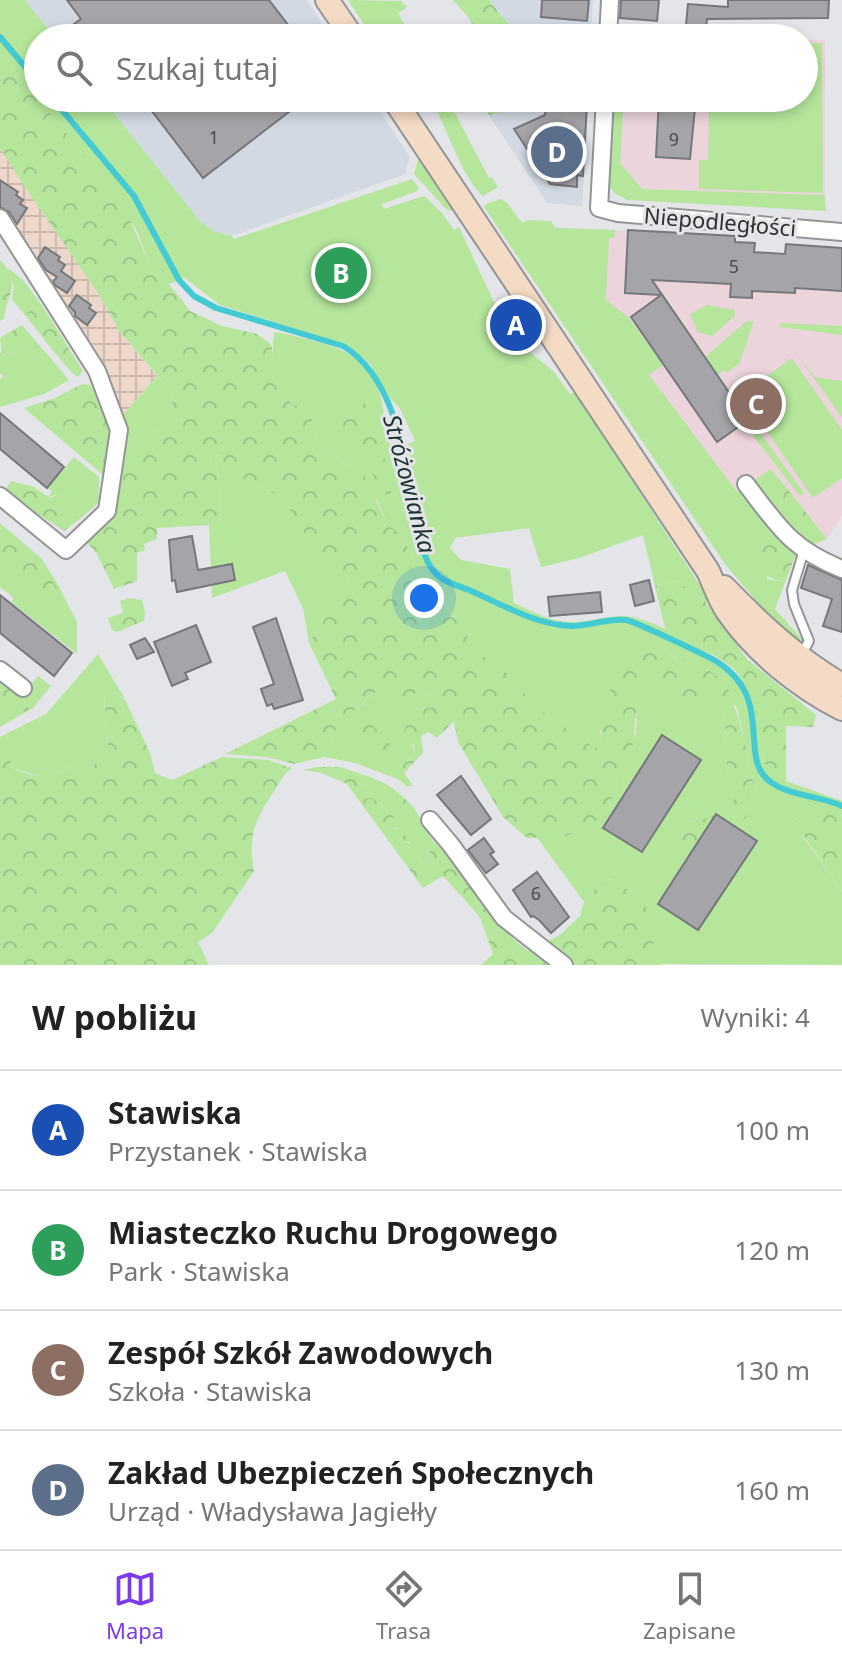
<!DOCTYPE html>
<html lang="pl">
<head>
<meta charset="utf-8">
<style>
  body { margin:0; font-family:"Noto Sans",sans-serif; background:#f2f2f2; color:#222 }
  .you { position:absolute; left:424px; top:598px; width:28px; height:28px; margin:-20px; border:6px solid #fff; border-radius:50%; background:#1a73e8; box-shadow:0 0 0 12px #1a73e833 }
  .badge { display:grid; place-items:center; width:52px; height:52px; border-radius:50%; background:#7c3aed; color:#fff; font-size:26px; font-weight:700 }
  .pin { position:absolute; translate:-50% -50%; border:4px solid #fff; box-shadow:0 2px 8px #0006 }
  .list { margin:0; padding:0; list-style:none }
  h2 { display:flex; justify-content:space-between; align-items:center; height:104px; margin:0; padding:0 32px; font-size:34px }
  h2 small { font-size:26px; font-weight:400; color:#767676 }
  .list li { display:grid; grid-template-columns:52px 1fr auto; gap:24px; align-items:center; box-sizing:border-box; height:120px; padding:0 32px; border-top:2px solid #e0e0e0 }
  .list b { display:block; font-size:30px; white-space:nowrap }
  .list p { margin:0; font-size:26px; white-space:nowrap; color:#767676 }
  .list em { font-size:26px; font-style:normal; color:#767676 }
  .icon { flex:none; width:44px; height:44px; fill:none; stroke:currentColor; stroke-width:2; stroke-linecap:round; stroke-linejoin:round }
  .map { position:relative; flex:none; width:842px; height:965px; overflow:hidden }
  .search { position:absolute; background:#fff; box-shadow:0 4px 12px #0003; left:24px; right:24px; top:24px; height:88px; display:flex; align-items:center; gap:20px; box-sizing:border-box; padding:0 28px; border-radius:44px; color:#767676; font-size:30px }
  .sheet { height:584px; background:#fff }
  nav { display:flex; justify-content:space-around; align-items:center; box-sizing:border-box; height:112px; border-top:2px solid #e0e0e0; background:#fff; font-size:22px; color:#767676 }
  nav a { display:grid; justify-items:center; gap:4px }
  nav .on { color:#7c3aed }
  .map>svg:first-child { display:block }
  .built { fill:#d2d9e2 }
  .industrial { fill:url(#industrial-grid) }
  .education { fill:#ecd4dd }
  .green { fill:#b5e69c }
  .forest { fill:url(#forest-crowns) }
  .lines { fill:none; stroke-linecap:round; stroke-linejoin:round }
  .stream { stroke:#44cad3; stroke-width:6 }
  .building { fill:#a5a5a9; stroke:#76777a; stroke-width:2 }
  .service-casing { stroke:#939597; stroke-width:12 }
  .minor-casing { stroke:#939597; stroke-width:20 }
  .secondary-casing { stroke:#939597; stroke-width:26 }
  .service { stroke:#fff; stroke-width:8 }
  .minor { stroke:#fff; stroke-width:16 }
  .secondary { stroke:#f3dbc5; stroke-width:22 }
  .labels { text-anchor:middle; stroke-width:6; stroke-linejoin:round; paint-order:stroke }
  .number-label { font-size:18px; fill:#4c4c4e }
  .street-label { font-size:22px; fill:#2e2f30; stroke:#e3e5e8 }
  .water-label { font-size:24px; font-style:italic; fill:#1c3234; stroke:#e3e5e8 }
</style>
</head>
<body>
<div class="map">
<svg width="842" height="965" viewBox="0 0 842 965">
  <defs>
    <pattern id="industrial-grid" width="8" height="8" patternUnits="userSpaceOnUse" patternTransform="scale(2)"><rect width="8" height="8" fill="#ecd7ca"/><path d="M0 4h8M4 0v8" fill="none" stroke="#cbb9ae"/></pattern>
    <pattern id="forest-crowns" width="20" height="18" patternUnits="userSpaceOnUse" patternTransform="scale(2)"><rect width="20" height="18" fill="#b5e69c"/><path d="M2 6a3 3 0 1 1 6 0M12 15a3 3 0 1 1 6 0" fill="none" stroke="#9cc687"/></pattern>
  </defs>
  <rect width="100%" height="100%" fill="#e3e5e8"/>
  <!-- built -->
  <g class="built">
    <polygon points="25,0 307,0 332,38 55,38"/>
    <polygon points="489,0 593,0 591,36 536,38 513,30"/>
    <polygon points="102,98 371,98 410,157 405,174 232,236 213,231 200,221"/>
    <polygon points="544,99 588,103 582,206 547,203 489,115"/>
  </g>
  <!-- industrial -->
  <polygon class="industrial" points="0,148 96,290 120,332 157,376 124,414 101,361 0,203"/>
  <!-- education -->
  <g class="education">
    <polygon points="618,27 716,37 758,38 617,38"/>
    <polygon points="804,40 825,40 825,195 642,189 620,163 624,98 804,98"/>
    <polygon points="546,227 735,236 736,242 755,243 754,258 766,259 766,253 785,253 786,244 842,248 842,516 827,539 772,469 737,493 690,433"/>
  </g>
  <!-- green -->
  <g class="green">
    <path d="M 0,0 L 25,0 L 55,38 L 38,38 L 38,98 L 102,98 L 200,221 L 213,231 L 232,236 L 234,239 L 412,179 L 419,188 L 417,191 L 382,204 L 384,209 L 424,196 L 442,213 L 454,230 L 459,227 L 498,311 L 490,310 L 513,358 L 520,351 L 516,341 L 553,371 L 570,394 L 575,392 L 710,601 L 706,602 L 677,581 L 655,586 L 643,535 L 579,558 L 541,567 L 529,528 L 455,538 L 450,548 L 461,560 L 510,569 L 514,603 C 533,612 551,622 572,622 C 590,622 609,615 627,616 C 656,619 739,664 751,691 C 761,712 759,740 764,763 L 786,781 L 842,801 L 842,817 L 835,809 L 802,835 L 842,891 L 842,965 L 658,964 L 651,953 L 654,939 L 635,895 L 613,879 L 601,881 L 584,902 L 536,836 C 584,838 592,826 618,789 L 615,774 L 636,733 L 637,706 L 647,679 L 698,706 L 716,694 L 725,720 L 727,784 L 735,799 L 711,817 L 682,823 L 722,838 L 756,790 L 749,769 L 744,735 L 736,706 L 667,651 L 644,644 L 600,731 L 602,740 L 596,750 L 535,706 L 500,665 L 476,654 L 458,620 L 414,567 L 412,554 L 398,533 L 386,523 L 378,501 L 351,467 L 324,449 L 315,435 L 311,414 C 304,410 294,406 289,400 C 276,383 269,352 275,332 L 282,333 C 333,346 377,350 384,414 L 382,416 L 392,451 L 415,441 L 400,408 L 390,398 L 370,364 L 354,350 L 344,344 L 220,305 L 185,278 L 169,284 L 152,270 L 136,229 L 80,151 L 43,104 L 0,56 Z"/>
    <polygon points="348,0 401,1 407,7 398,13 412,38 373,38"/>
    <polygon points="804,43 822,43 823,193 699,189 699,160 708,160 709,98 804,98"/>
    <path d="M 431,98 L 447,98 L 489,178 L 492,177 L 498,187 L 483,196 C 463,180 445,124 431,98 Z"/>
    <path d="M 613,98 L 624,98 L 620,163 L 642,189 L 825,195 L 826,211 L 627,200 C 621,197 615,195 611,189 C 604,178 612,114 613,98 Z"/>
    <polygon points="419,156 453,210 452,211 447,210 414,174"/>
    <polygon points="501,199 507,203 522,223 528,220 551,221 555,228 615,230 615,238 609,238 606,300 629,318 663,365 649,375 737,492 771,469 786,487 778,508 777,537 773,543 767,579 785,582 775,609 803,640 802,644 757,602 725,564 484,207 486,204"/>
    <polygon points="8,268 23,280 43,307 31,309 25,315 12,299 14,286"/>
    <polygon points="707,305 735,310 735,316 712,336 698,332 690,314"/>
    <polygon points="747,321 754,321 739,364 727,373 725,370 717,375 704,358"/>
    <polygon points="780,323 842,326 842,335 780,327"/>
    <polygon points="35,340 69,380 44,394 0,407 0,379 3,376 0,373 0,352 3,355 19,352"/>
    <polygon points="796,353 815,377 842,381 842,418"/>
    <polygon points="792,358 842,430 842,478 813,498 741,394"/>
    <polygon points="157,376 169,389 177,422 147,434 144,443 123,447 124,414"/>
    <polygon points="759,431 804,493 800,496 753,436"/>
    <polygon points="222,455 244,479 282,497 327,557 350,579 342,588 309,643 303,608 285,571 212,598 209,525 222,519 215,456"/>
    <polygon points="74,457 99,477 99,502 81,518 77,510 58,494 48,497 52,491 48,488"/>
    <polygon points="0,523 42,559 58,585 77,622 77,654 11,602 14,598 0,587"/>
    <polygon points="98,654 125,699 114,692 104,694 108,747 103,760 77,774 73,766 44,778 11,767 9,748 0,747 0,737 46,714"/>
    <polygon points="38,676 51,686 33,708 0,727 0,703 18,716 24,693"/>
    <polygon points="418,691 430,695 436,703 435,707 421,709 406,726 415,752 406,762 366,720 352,719 345,722 400,780 355,763 325,757 323,751 330,749 340,715 359,707 375,692"/>
    <path d="M 373,778 L 386,784 L 384,796 L 402,806 L 418,836 L 428,845 L 434,869 L 409,842 L 401,842 L 397,828 L 390,828 L 387,824 L 394,817 C 390,811 378,801 371,798 L 366,800 L 357,784 L 371,785 Z"/>
  </g>
  <!-- forest -->
  <g class="forest">
    <polygon points="453,0 489,0 513,30 536,38 554,38 473,38 477,36 469,18"/>
    <path d="M 0,56 L 43,104 L 124,206 L 152,270 L 169,284 L 190,311 L 222,326 L 257,334 L 271,344 L 276,371 L 290,402 L 311,414 L 315,435 L 324,449 L 367,478 L 386,523 L 398,533 L 412,554 L 414,567 L 458,620 L 476,653 L 500,665 L 535,706 L 596,749 L 602,740 C 597,711 615,680 626,653 L 645,644 L 667,651 L 676,659 L 691,660 L 713,673 L 728,688 L 744,735 L 749,769 L 756,790 L 750,798 L 752,811 L 743,821 L 734,821 L 722,838 L 736,858 L 736,874 L 698,864 L 684,863 L 672,843 L 682,823 L 711,817 L 735,799 L 727,784 L 725,720 L 716,695 L 698,706 L 685,710 L 647,679 C 644,687 641,696 638,704 C 630,736 642,745 615,774 L 618,789 L 594,824 L 563,837 L 527,838 L 503,817 L 458,742 L 454,721 L 437,738 L 429,732 L 421,736 L 423,753 L 404,773 L 413,786 L 406,786 L 379,761 L 344,722 L 352,719 L 366,719 L 407,762 L 415,752 L 414,745 L 407,742 L 403,735 L 406,726 L 400,720 L 403,712 L 435,707 L 436,703 L 430,695 L 418,691 L 406,701 L 375,692 L 350,714 L 340,715 L 330,749 L 323,752 L 325,757 L 294,764 L 266,757 L 225,754 L 336,699 L 309,643 L 342,588 L 350,579 L 312,545 L 282,497 L 244,479 L 232,479 L 221,455 L 215,456 L 222,519 L 209,525 L 157,528 L 157,539 L 144,544 L 145,550 L 137,553 L 137,581 L 114,589 L 96,552 L 84,540 L 113,511 L 123,447 L 144,443 L 147,434 L 177,422 L 169,389 L 120,332 L 96,290 L 26,189 L 0,148 Z"/>
    <polygon points="479,98 551,98 489,115"/>
    <path d="M 0,260 C 24,285 6,293 4,319 L 0,321 Z"/>
    <path d="M 43,307 L 83,371 L 78,377 C 69,373 35,327 25,315 L 31,309 Z"/>
    <polygon points="490,310 498,311 520,351 514,359 482,317"/>
    <polygon points="22,325 35,340 19,352 2,355 0,338"/>
    <polygon points="82,384 91,385 113,432 103,475 24,408 55,398"/>
    <path d="M 357,390 C 379,422 387,464 393,502 C 377,486 378,482 367,465 C 362,457 355,453 349,446 C 340,433 339,410 337,395 Z"/>
    <polygon points="11,481 34,487 50,498 58,494 77,510 81,518 64,531 32,510 6,489"/>
    <path d="M 786,487 L 827,539 L 798,550 L 785,582 C 761,577 745,564 757,538 L 773,542 L 777,537 L 778,508 Z"/>
    <polygon points="0,525 30,551 58,589 36,594 0,562"/>
    <path d="M 677,581 L 706,602 L 747,659 L 816,715 L 813,727 L 786,726 L 786,781 L 764,763 C 756,721 761,684 720,659 C 702,647 682,641 665,628 L 655,586 Z"/>
    <polygon points="128,598 142,600 145,612 144,621 117,632 112,630 108,618 123,613 120,601"/>
    <polygon points="0,676 30,699 28,710 17,716 0,703"/>
    <path d="M 114,692 L 125,700 L 150,753 L 155,773 L 172,780 L 222,757 L 268,760 L 292,768 L 285,774 C 263,810 245,826 254,871 L 212,933 L 198,942 L 209,965 L 0,965 L 0,747 L 9,748 L 11,767 C 42,780 43,779 73,766 L 77,774 L 103,760 L 108,747 L 104,693 Z"/>
    <path d="M 317,767 L 340,767 L 373,778 L 371,785 L 358,784 L 366,799 L 371,798 C 378,801 389,811 394,817 L 388,824 L 390,828 L 402,830 L 407,838 L 402,842 C 418,842 422,860 434,868 L 428,845 L 418,836 L 402,807 L 384,796 L 386,784 C 414,803 415,809 430,836 C 435,846 449,854 457,863 C 483,892 494,927 528,951 L 560,935 L 580,916 L 584,902 L 601,881 L 614,879 L 635,895 L 659,923 L 651,953 L 658,964 L 665,965 L 481,965 L 493,954 L 480,917 L 443,876 L 423,888 L 347,784 L 319,772 L 303,770 Z"/>
    <polygon points="815,803 835,809 842,817 842,891 795,823 802,813 812,810"/>
  </g>
  <g class="lines">
    <!-- stream -->
    <g class="stream">
      <polyline points="0,37 38,82"/>
      <path d="M 52,98 L 134,196 L 179,280 L 194,296 L 216,308 L 343,346 C 395,377 405,457 415,512 C 419,533 422,565 441,578 C 449,584 460,586 469,590 C 501,604 536,625 571,626 C 589,626 608,618 626,620 C 636,622 708,656 719,663 C 774,700 739,756 768,780 C 789,797 819,795 842,806"/>
    </g>
  </g>
  <!-- building -->
  <g class="building">
    <polygon points="67,0 269,0 298,38 85,38 74,24 81,19"/>
    <polygon points="542,0 589,0 587,21 541,17"/>
    <polygon points="621,0 659,0 657,21 620,18"/>
    <polygon points="728,0 829,0 828,18 707,19 705,37 685,35 688,4 728,7"/>
    <polygon points="142,98 307,98 203,178"/>
    <polygon points="554,98 571,98 571,105 587,103 583,176 577,175 577,187 550,184 514,129 545,115 546,101 554,101"/>
    <polygon points="659,98 696,98 690,159 656,157"/>
    <polygon points="0,180 18,192 16,195 23,200 20,204 27,208 17,224 9,212 0,207"/>
    <polygon points="628,230 735,236 735,242 755,243 754,252 785,254 786,244 842,248 842,291 795,288 795,293 752,291 752,298 730,297 731,284 652,280 748,420 717,442 631,317 661,295 625,293"/>
    <polygon points="45,247 60,257 58,260 65,265 61,271 75,281 67,293 55,285 53,282 57,277 46,270 38,258"/>
    <polygon points="77,295 91,305 89,308 96,313 87,325 75,316 75,312 69,306"/>
    <polygon points="0,413 64,467 47,488 0,449"/>
    <polygon points="192,536 198,570 232,564 235,580 177,592 175,580 172,581 169,540"/>
    <polygon points="808,565 842,580 842,632 823,626 832,599 801,588"/>
    <polygon points="649,580 654,601 635,606 630,585"/>
    <polygon points="600,592 602,612 550,616 548,597"/>
    <polygon points="0,595 72,653 54,676 0,633"/>
    <polygon points="276,618 303,700 274,709 272,704 267,706 261,689 274,684 253,627"/>
    <polygon points="196,625 211,662 185,673 188,679 172,686 154,642"/>
    <polygon points="145,638 154,652 137,659 130,645"/>
    <polygon points="662,735 701,760 642,852 603,828"/>
    <polygon points="461,776 491,819 471,835 437,795"/>
    <polygon points="716,814 757,841 698,930 658,904"/>
    <polygon points="484,838 494,852 490,854 498,864 486,873 468,850"/>
    <polygon points="537,872 569,917 551,933 539,920 533,916 531,917 513,890"/>
  </g>
  <g class="lines">
    <!-- service casing -->
    <g class="service-casing">
      <polyline id="service" points="800,657 809,641 794,604 792,590 804,550"/>
    </g>
    <!-- minor casing -->
    <g class="minor-casing">
      <g id="minor">
        <polyline points="608,38 610,0"/>
        <polyline points="605,98 599,208 618,213 842,232"/>
        <polyline points="0,218 97,371 119,430 107,511 66,550 0,496"/>
        <path d="M 746,484 C 778,526 791,549 842,569"/>
        <polyline points="0,670 23,688"/>
        <polyline points="430,820 451,845 504,918 564,965"/>
      </g>
    </g>
    <!-- secondary casing -->
    <g class="secondary-casing">
      <g id="secondary">
        <polyline points="327,0 353,38"/>
        <path d="M 393,98 L 708,571 C 714,584 719,599 727,611 C 754,651 799,687 842,709"/>
        <path d="M 724,587 C 760,624 797,659 842,685"/>
      </g>
    </g>
    <!-- service -->
    <use href="#service" class="service"/>
    <!-- minor -->
    <use href="#minor" class="minor"/>
    <!-- secondary -->
    <use href="#secondary" class="secondary"/>
  </g>
  <g class="labels">
    <!-- number labels -->
    <g class="number-label">
      <text x="214" y="144">1</text>
      <text x="674" y="146">9</text>
      <text x="734" y="273">5</text>
      <text x="536" y="900">6</text>
    </g>
    <!-- street labels -->
    <g class="street-label">
      <text transform="translate(720 222) rotate(5)" y="8">Niepodległości</text>
    </g>
    <!-- water labels -->
    <g class="water-label">
      <text transform="translate(409 484) rotate(75)" y="8">Stróżowianka</text>
    </g>
  </g>
</svg>
<div class="you"></div>
<div class="pin badge" style="left:516px;top:325px;background:#1a4fb4">A</div>
<div class="pin badge" style="left:341px;top:273px;background:#2e9e5b">B</div>
<div class="pin badge" style="left:756px;top:404px;background:#8d6e63">C</div>
<div class="pin badge" style="left:557px;top:152px;background:#5c6f8a">D</div>
<div class="search"><svg class="icon" aria-label="search" viewBox="0 0 24 24"><circle cx="10" cy="10" r="6"/><path d="M15 15l6 6"/></svg>Szukaj tutaj</div>
</div>
<section class="sheet">
<h2>W pobliżu<small>Wyniki: 4</small></h2>
<ul class="list">
<li><span class="badge" style="background:#1a4fb4">A</span><div><b>Stawiska</b><p>Przystanek · Stawiska</p></div><em>100 m</em></li>
<li><span class="badge" style="background:#2e9e5b">B</span><div><b>Miasteczko Ruchu Drogowego</b><p>Park · Stawiska</p></div><em>120 m</em></li>
<li><span class="badge" style="background:#8d6e63">C</span><div><b>Zespół Szkół Zawodowych</b><p>Szkoła · Stawiska</p></div><em>130 m</em></li>
<li><span class="badge" style="background:#5c6f8a">D</span><div><b>Zakład Ubezpieczeń Społecznych</b><p>Urząd · Władysława Jagiełły</p></div><em>160 m</em></li>
</ul>
</section>
<nav>
<a class="on"><svg class="icon" aria-label="map" viewBox="0 0 24 24"><path d="M3 6l6-2 6 2 6-2v14l-6 2-6-2-6 2zM9 4v14M15 6v14"/></svg>Mapa</a>
<a><svg class="icon" aria-label="directions" viewBox="0 0 24 24"><path d="M12 3l9 9-9 9-9-9zM9 14v-3h6M13 9l2 2-2 2"/></svg>Trasa</a>
<a><svg class="icon" aria-label="saved" viewBox="0 0 24 24"><path d="M7 4h10v16l-5-4-5 4z"/></svg>Zapisane</a>
</nav>
</body>
</html>
